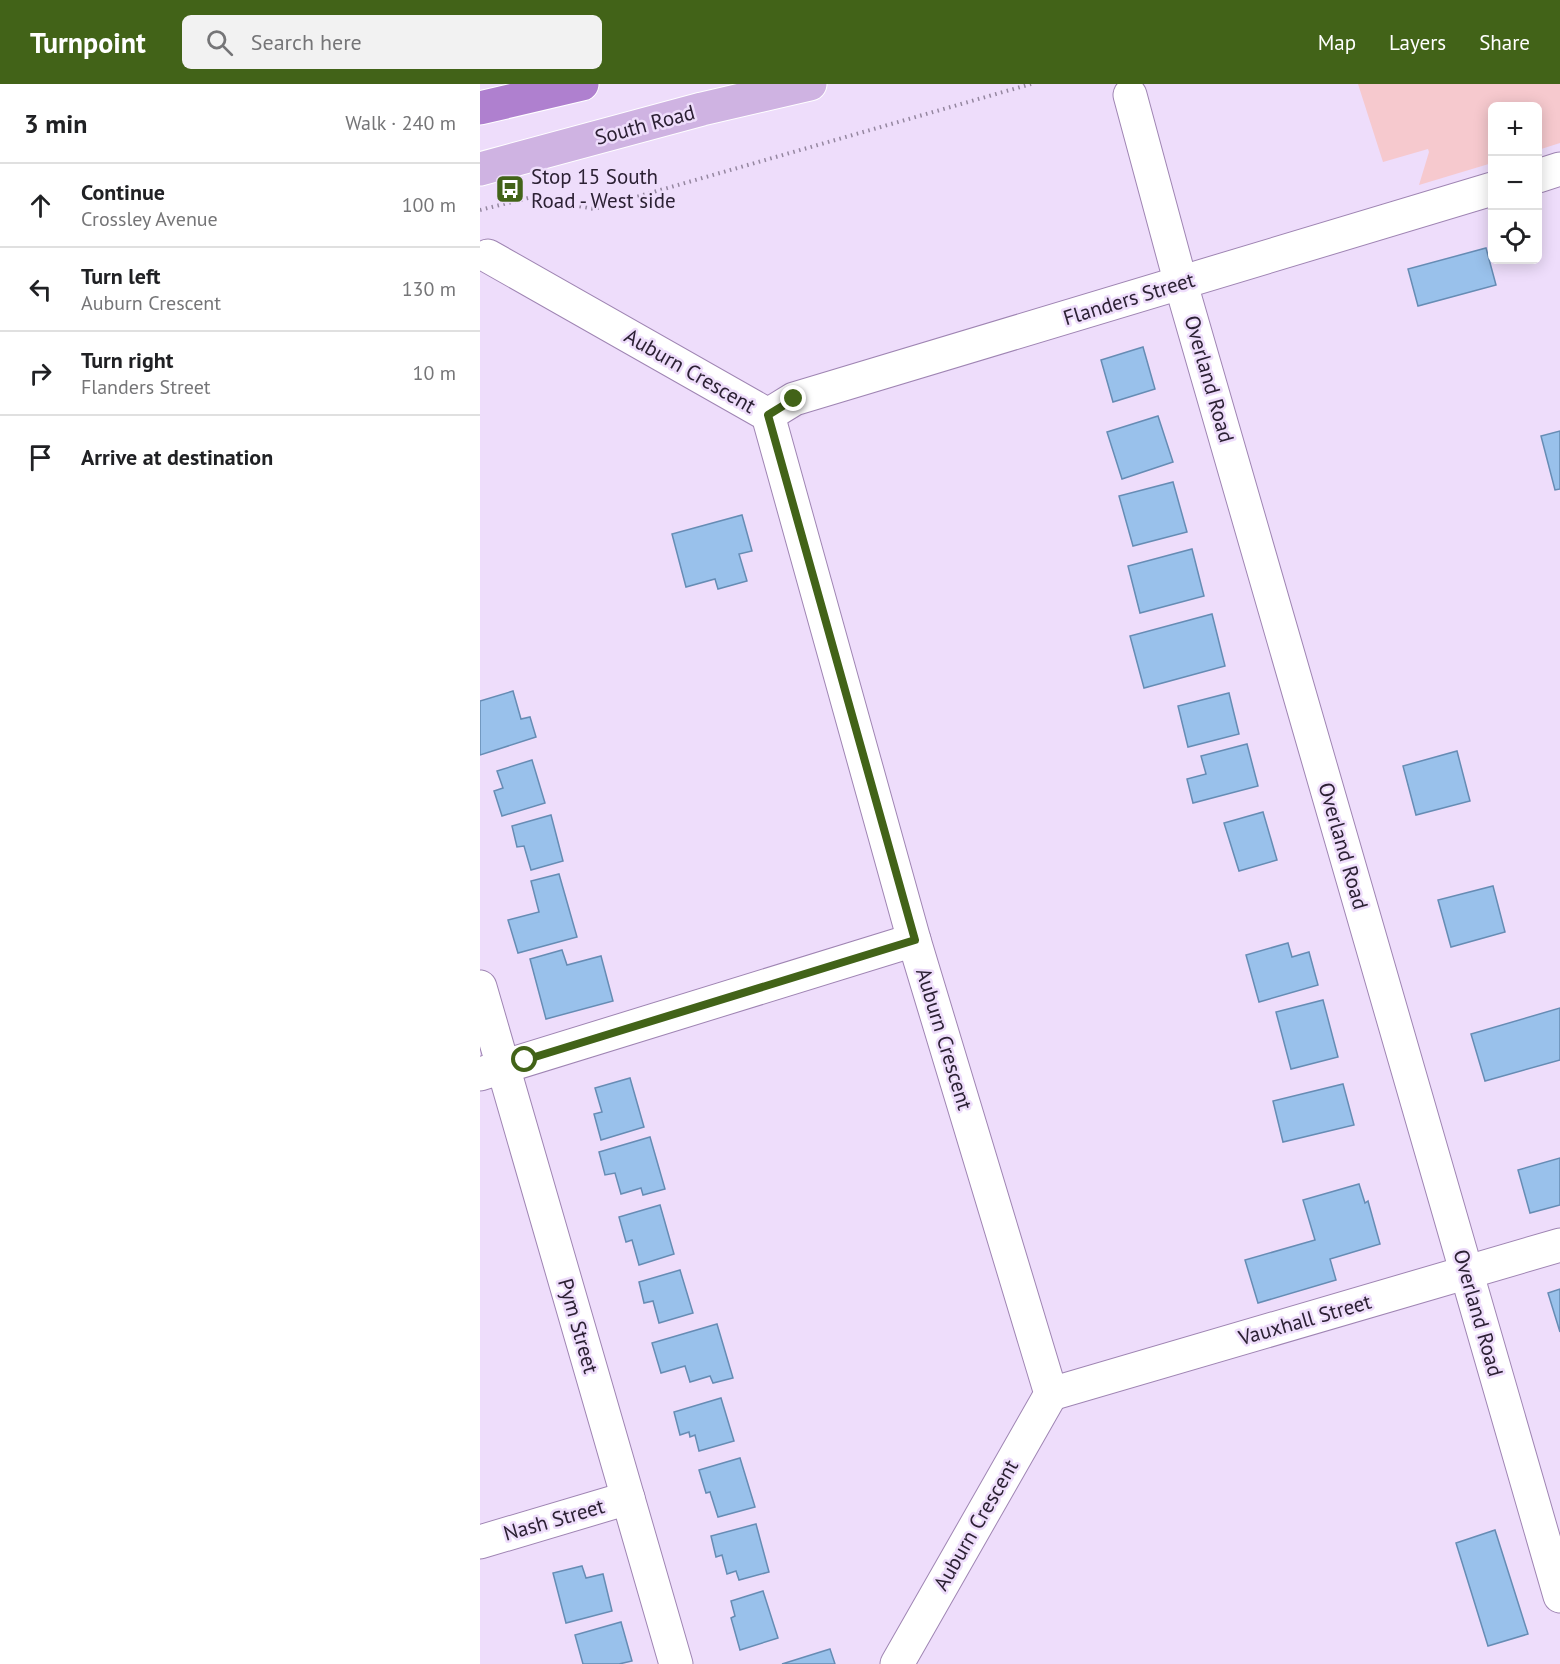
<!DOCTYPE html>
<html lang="en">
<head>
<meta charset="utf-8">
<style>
  body { margin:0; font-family:"PT Sans",sans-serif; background:#f2f2f2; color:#202124 }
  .controls { position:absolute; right:18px; top:18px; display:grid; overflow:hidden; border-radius:9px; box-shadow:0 3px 15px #0003 }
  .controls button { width:54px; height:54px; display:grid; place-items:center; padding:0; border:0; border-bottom:2px solid #e0e0e0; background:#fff; color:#202124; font:30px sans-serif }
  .stop { position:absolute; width:18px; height:18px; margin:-14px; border:4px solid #426318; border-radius:50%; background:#fff }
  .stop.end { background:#426318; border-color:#fff; box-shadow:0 2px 6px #0008 }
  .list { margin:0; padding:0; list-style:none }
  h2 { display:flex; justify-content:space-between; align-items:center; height:78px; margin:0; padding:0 24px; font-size:26px }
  h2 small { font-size:20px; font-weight:400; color:#757577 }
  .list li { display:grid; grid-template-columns:39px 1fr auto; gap:18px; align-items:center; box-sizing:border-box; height:84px; padding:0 24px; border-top:2px solid #e0e0e0 }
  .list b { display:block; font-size:22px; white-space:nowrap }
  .list p { margin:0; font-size:20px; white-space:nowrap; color:#757577 }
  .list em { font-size:20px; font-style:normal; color:#757577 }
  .icon { flex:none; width:33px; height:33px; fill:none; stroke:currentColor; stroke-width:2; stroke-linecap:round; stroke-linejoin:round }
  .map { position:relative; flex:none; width:1080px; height:1580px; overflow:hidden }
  header { display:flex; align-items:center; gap:36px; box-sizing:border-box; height:84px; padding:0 30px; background:#426318; color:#fff }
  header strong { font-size:28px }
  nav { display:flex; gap:33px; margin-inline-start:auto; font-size:21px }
  .search { width:420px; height:54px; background:#f2f2f2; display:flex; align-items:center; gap:15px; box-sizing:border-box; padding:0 21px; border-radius:9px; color:#757577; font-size:22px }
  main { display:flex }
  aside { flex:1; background:#fff }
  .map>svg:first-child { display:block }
  .green { fill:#f6c9ce }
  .building { fill:#99c1eb; stroke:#668cb4; stroke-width:1.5 }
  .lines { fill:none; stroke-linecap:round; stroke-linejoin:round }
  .minor-casing { stroke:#9f85b3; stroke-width:35 }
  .major-casing { stroke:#fff; stroke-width:35 }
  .highway-casing { stroke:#fff; stroke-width:35 }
  .path { stroke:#9587a0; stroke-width:4; stroke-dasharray:1.5 4.5; stroke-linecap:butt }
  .minor { stroke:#fff; stroke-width:33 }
  .major { stroke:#cfb3e2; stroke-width:33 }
  .highway { stroke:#af80cf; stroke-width:33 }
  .route { stroke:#426318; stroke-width:8 }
  .labels { text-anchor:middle; stroke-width:5; stroke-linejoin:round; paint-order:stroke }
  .street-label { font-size:21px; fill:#2c2134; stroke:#eeddfb }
  .poi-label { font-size:21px; fill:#2c2134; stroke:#eeddfb; text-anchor:start }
</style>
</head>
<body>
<header>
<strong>Turnpoint</strong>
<div class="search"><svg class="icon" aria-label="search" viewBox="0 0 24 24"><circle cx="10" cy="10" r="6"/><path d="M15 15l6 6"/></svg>Search here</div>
<nav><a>Map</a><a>Layers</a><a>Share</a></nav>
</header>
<main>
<aside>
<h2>3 min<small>Walk · 240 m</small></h2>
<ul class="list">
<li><svg class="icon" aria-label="ahead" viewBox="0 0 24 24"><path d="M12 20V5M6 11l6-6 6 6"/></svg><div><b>Continue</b><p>Crossley Avenue</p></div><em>100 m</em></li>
<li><svg class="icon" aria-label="left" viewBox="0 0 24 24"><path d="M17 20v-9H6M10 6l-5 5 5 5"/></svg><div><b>Turn left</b><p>Auburn Crescent</p></div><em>130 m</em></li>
<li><svg class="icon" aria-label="right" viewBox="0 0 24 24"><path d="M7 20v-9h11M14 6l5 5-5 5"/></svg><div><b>Turn right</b><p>Flanders Street</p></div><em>10 m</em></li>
<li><svg class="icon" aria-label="arrive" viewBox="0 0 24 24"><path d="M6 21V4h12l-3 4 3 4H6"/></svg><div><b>Arrive at destination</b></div></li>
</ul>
</aside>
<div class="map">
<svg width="1080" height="1580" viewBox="0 0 1080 1580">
  <rect width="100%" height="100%" fill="#eeddfb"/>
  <!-- green -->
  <polygon class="green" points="878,0 1080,0 1080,59 1058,66 1058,22 1012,22 1012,79 939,101 949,68 948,65 903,78"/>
  <!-- building -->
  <g class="building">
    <polygon points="1006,164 1016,201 938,222 928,185"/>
    <polygon points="663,263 675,305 633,318 621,276"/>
    <polygon points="678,332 693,378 642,395 627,348"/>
    <polygon points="1080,347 1080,405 1075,406 1061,352"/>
    <polygon points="693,398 707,448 653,462 639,412"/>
    <polygon points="262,431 272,467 259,470 267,497 238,505 235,495 206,503 192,450"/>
    <polygon points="712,465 724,512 660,529 648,482"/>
    <polygon points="732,530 745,582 664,604 650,552"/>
    <polygon points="33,607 41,635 50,633 56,653 0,671 0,617"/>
    <polygon points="749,609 759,650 708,663 698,622"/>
    <polygon points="767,660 778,702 713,719 707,695 726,690 721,672"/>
    <polygon points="977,667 990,717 936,731 923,682"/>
    <polygon points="52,676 65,719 22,732 14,707 23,704 17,687"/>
    <polygon points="783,728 797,776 759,787 744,739"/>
    <polygon points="71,731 83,777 51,786 44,762 37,763 32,742"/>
    <polygon points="79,790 97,853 38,869 28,836 59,828 51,797"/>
    <polygon points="1013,802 1025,848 971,863 958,816"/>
    <polygon points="808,859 812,873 829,868 838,901 779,918 766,871"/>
    <polygon points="82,866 87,881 121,872 133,917 66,935 50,875"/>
    <polygon points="843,916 858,973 811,985 796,928"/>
    <polygon points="1080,924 1080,976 1005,997 991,950"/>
    <polygon points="150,994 164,1043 121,1056 114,1030 122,1028 115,1004"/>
    <polygon points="863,1000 874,1041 803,1058 793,1017"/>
    <polygon points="170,1053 185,1105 163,1111 161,1104 141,1110 135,1089 125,1091 119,1068"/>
    <polygon points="1080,1074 1080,1121 1050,1129 1038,1086"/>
    <polygon points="879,1100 885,1119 888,1117 900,1160 850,1175 856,1196 778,1219 765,1176 835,1156 823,1116"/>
    <polygon points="180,1121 194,1170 159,1181 152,1156 146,1158 139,1133"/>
    <polygon points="200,1186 213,1229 179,1239 173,1217 164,1219 159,1198"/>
    <polygon points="1080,1205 1080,1248 1068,1209"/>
    <polygon points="237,1240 253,1294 233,1299 230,1292 210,1298 205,1282 181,1289 172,1259"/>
    <polygon points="241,1314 254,1357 219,1367 215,1351 210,1353 209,1348 200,1351 194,1328"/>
    <polygon points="260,1374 275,1423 238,1433 230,1408 226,1409 219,1386"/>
    <polygon points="276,1440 289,1488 259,1496 256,1487 247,1490 242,1471 236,1473 231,1452"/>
    <polygon points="1015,1446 1048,1550 1008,1562 976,1459"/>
    <polygon points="102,1482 106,1494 123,1490 132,1527 86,1539 73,1489"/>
    <polygon points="283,1507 298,1554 260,1566 251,1534 255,1532 251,1517"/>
    <polygon points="141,1538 152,1577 139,1580 103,1580 95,1551"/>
    <polygon points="350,1565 355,1580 302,1580"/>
  </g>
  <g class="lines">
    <!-- minor casing -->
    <g class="minor-casing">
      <g id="minor">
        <polyline points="650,11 701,200 1080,1512"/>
        <polyline points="1058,92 1080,85"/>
        <polyline points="8,172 288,331 434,856 571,1310 417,1580"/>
        <polyline points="288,331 314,315 1012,105"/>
        <polyline points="0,903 196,1580"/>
        <polyline points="0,990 434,856"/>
        <polyline points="571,1310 1080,1161"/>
        <polyline points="0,1458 148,1414"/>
      </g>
    </g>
    <!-- major casing -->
    <g class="major-casing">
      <polyline id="major" points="0,85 222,25 330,0"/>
    </g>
    <!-- highway casing -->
    <g class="highway-casing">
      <polyline id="highway" points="0,24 102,0"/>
    </g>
    <!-- path -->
    <polyline class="path" points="0,126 52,113 114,125 551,0"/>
    <!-- minor -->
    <use href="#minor" class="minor"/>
    <!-- major -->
    <use href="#major" class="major"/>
    <!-- highway -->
    <use href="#highway" class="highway"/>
  </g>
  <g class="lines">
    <!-- route -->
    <polyline class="route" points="45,976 435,856 288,331 314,315"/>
  </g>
  <!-- icons -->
  <defs>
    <g id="bus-square" transform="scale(1.5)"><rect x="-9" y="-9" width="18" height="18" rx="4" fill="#426318" stroke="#eeddfb"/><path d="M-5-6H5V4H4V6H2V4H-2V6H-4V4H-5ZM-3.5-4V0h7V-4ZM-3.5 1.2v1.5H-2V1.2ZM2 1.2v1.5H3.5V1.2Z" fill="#fff"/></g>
  </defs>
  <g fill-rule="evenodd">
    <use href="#bus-square" x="30" y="105"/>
  </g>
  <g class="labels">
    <!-- street labels -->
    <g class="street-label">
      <text transform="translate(165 41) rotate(-15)" y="7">South Road</text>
      <text transform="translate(649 215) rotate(-17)" y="7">Flanders Street</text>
      <text transform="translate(210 287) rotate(30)" y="7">Auburn Crescent</text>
      <text transform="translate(729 295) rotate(74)" y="7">Overland Road</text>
      <text transform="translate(863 762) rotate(74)" y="7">Overland Road</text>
      <text transform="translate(464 955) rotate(73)" y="7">Auburn Crescent</text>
      <text transform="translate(998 1229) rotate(74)" y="7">Overland Road</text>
      <text transform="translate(825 1236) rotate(-16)" y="7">Vauxhall Street</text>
      <text transform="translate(98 1242) rotate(74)" y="7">Pym Street</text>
      <text transform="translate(74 1436) rotate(-16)" y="7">Nash Street</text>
      <text transform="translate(496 1441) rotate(-60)" y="7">Auburn Crescent</text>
    </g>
    <!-- poi labels -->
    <g class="poi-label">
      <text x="51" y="100">Stop 15 South<tspan x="51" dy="24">Road - West side</tspan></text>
    </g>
  </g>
</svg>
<div class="controls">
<button>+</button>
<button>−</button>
<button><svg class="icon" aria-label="locate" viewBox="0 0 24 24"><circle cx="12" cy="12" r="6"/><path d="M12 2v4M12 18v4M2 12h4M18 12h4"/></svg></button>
</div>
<div class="stop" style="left:45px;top:976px"></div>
<div class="stop end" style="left:314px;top:315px"></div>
</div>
</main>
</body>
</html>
